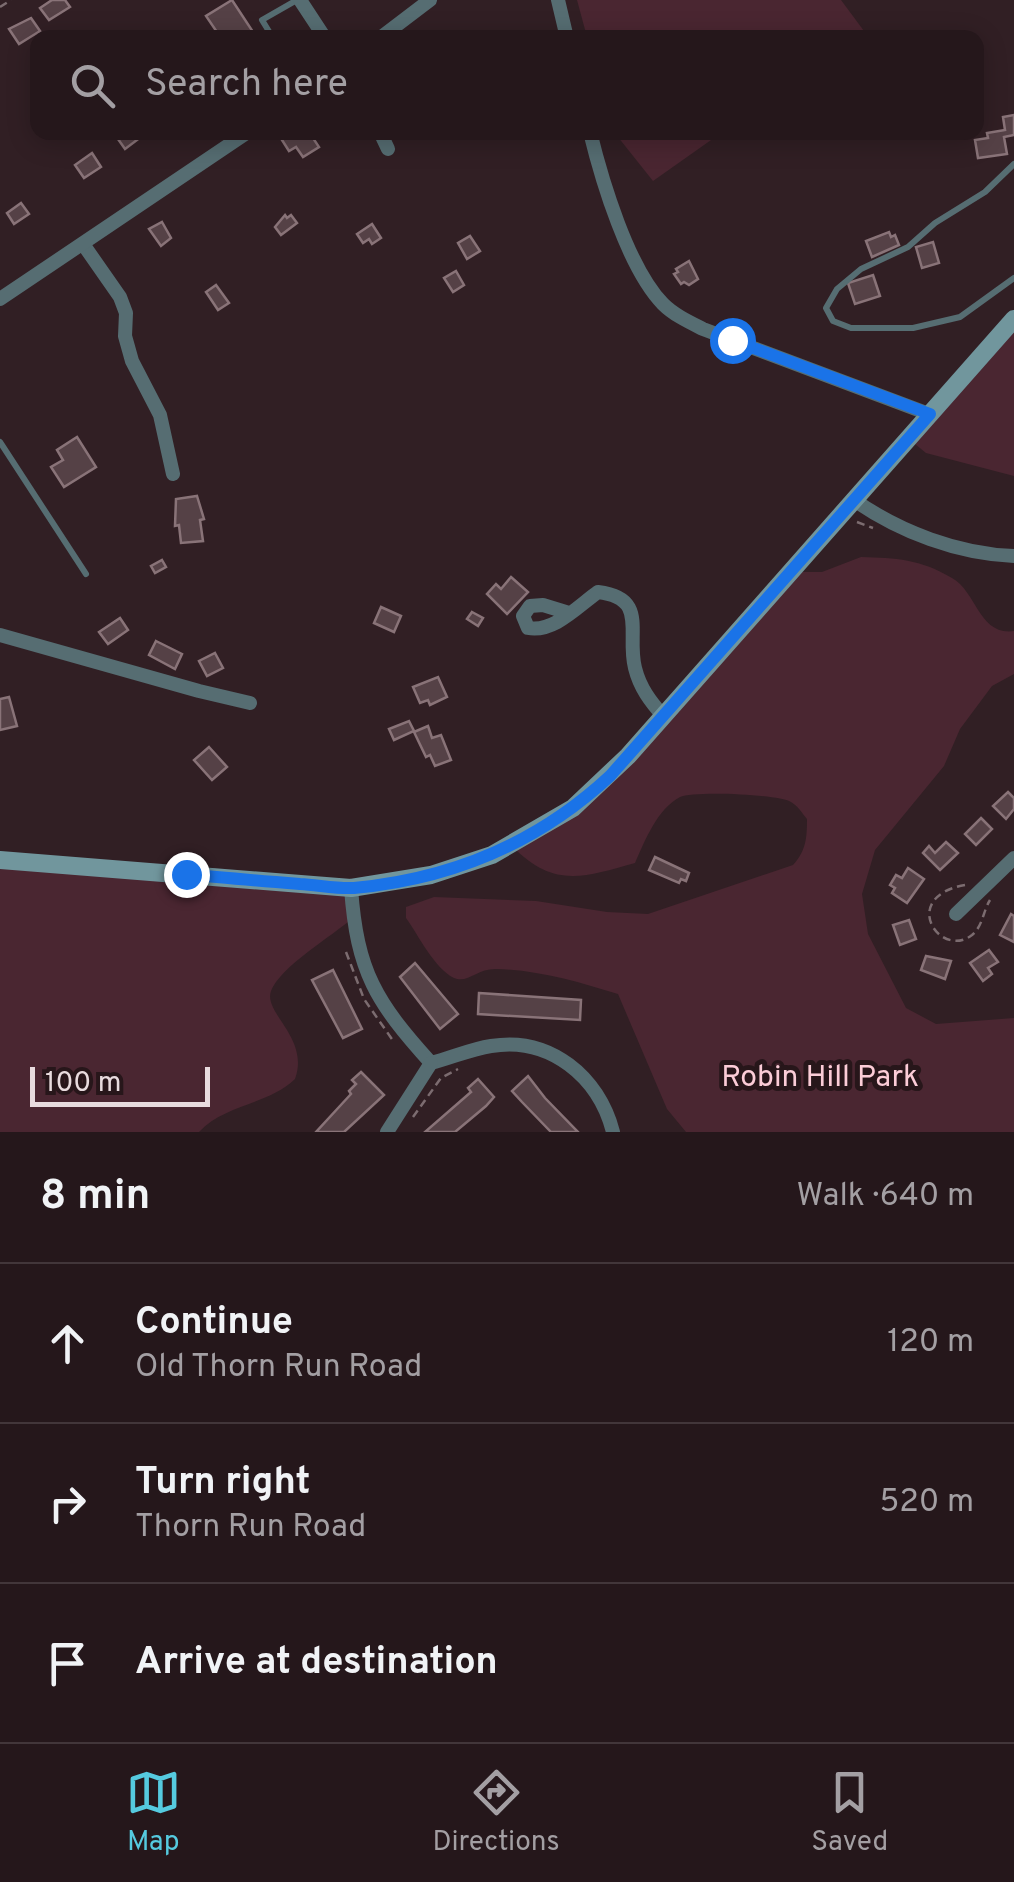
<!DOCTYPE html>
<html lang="en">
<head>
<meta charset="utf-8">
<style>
  body { margin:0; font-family:Overpass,sans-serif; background:#312428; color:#f1f3f6 }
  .scale { position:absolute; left:30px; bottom:25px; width:180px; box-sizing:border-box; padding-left:10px; border:5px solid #e8dbde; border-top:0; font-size:28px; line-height:35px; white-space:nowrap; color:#e8dbde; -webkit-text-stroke:8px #27161a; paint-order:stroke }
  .stop { position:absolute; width:30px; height:30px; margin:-22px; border:8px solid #1a73e8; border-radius:50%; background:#fff }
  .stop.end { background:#1a73e8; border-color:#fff; box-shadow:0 2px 10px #0008 }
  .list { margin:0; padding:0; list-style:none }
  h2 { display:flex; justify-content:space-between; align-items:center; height:130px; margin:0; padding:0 40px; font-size:42px }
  h2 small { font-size:32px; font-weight:400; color:#a39fa3 }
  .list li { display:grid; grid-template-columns:65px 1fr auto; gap:30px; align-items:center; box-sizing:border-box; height:160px; padding:0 40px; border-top:2px solid #42363a }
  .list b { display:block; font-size:38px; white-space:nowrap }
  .list p { margin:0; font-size:32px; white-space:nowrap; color:#a39fa3 }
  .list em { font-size:32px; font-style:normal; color:#a39fa3 }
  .icon { flex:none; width:55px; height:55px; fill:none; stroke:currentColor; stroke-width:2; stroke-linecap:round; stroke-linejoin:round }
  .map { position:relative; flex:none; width:1014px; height:1132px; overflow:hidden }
  .search { position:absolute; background:#25171b; box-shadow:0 5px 25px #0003; left:30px; right:30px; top:30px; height:110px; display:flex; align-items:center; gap:25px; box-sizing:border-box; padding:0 35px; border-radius:20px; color:#a39fa3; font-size:38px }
  .sheet { height:610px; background:#25171b }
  nav { display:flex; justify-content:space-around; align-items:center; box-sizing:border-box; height:140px; border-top:2px solid #42363a; background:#25171b; font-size:28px; color:#a39fa3 }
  nav a { display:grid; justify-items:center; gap:5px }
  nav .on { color:#55cadf }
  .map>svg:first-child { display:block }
  .green { fill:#4a2631 }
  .building { fill:#554146; stroke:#897378; stroke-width:2.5 }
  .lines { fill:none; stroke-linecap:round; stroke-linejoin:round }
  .path { stroke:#7c6c70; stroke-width:2.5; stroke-dasharray:8 5; stroke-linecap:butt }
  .lane { stroke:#566d72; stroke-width:6 }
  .street { stroke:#566d72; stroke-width:14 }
  .secondary { stroke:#71969d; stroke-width:18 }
  .route { stroke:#1a73e8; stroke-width:12 }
  .labels { text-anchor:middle; stroke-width:10; stroke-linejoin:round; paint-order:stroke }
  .park-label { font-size:30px; fill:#fbccd7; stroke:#27161a }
</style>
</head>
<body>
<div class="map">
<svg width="1014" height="1132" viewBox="0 0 1014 1132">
  <rect width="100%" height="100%" fill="#311f24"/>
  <!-- green -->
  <g class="green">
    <polygon points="577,0 841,0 864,31 855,38 587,37"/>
    <polygon points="614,132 721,132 721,133 653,181"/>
    <polygon points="1014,319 1014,476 926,453 909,439"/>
    <path d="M 861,557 C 896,558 920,559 952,578 C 977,592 979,636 1014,631 L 1014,674 L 992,686 L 960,729 L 944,766 L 875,850 L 862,894 L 868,934 L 906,1008 L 936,1024 L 1014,1018 L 1014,1132 L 686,1132 L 667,1109 L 618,994 C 579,982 538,970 497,969 C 477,968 468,984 454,978 C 434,968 419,936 406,918 L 406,907 L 434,897 L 536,901 L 607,912 L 648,914 L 793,865 C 806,851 807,838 807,819 C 802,813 798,806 791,802 C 777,794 693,791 680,797 C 657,809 645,841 635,863 C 582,878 553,888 512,846 L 554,821 L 791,572 L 822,572 Z"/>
    <path d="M 0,860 L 351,888 L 353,918 C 332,936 280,967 271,991 C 263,1013 310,1038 295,1079 C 268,1105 225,1104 199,1132 L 0,1132 Z"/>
  </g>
  <!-- building -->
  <g class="building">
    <polygon points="52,0 65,0 70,7 49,20 40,8"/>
    <polygon points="232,0 257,38 221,38 206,16"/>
    <polygon points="31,18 40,31 19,44 9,29"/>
    <polygon points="1014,115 1014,135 1004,137 1007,154 978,158 975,140 988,138 987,133 1005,130 1003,117"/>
    <polygon points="128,132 138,132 141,137 125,149 118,139"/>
    <polygon points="293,132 309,132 319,147 303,157 296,147 289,151 282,140"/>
    <polygon points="92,153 101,167 84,178 75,165"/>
    <polygon points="21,203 29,214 14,224 7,213"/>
    <polygon points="285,215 287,218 291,215 297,223 281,235 275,227"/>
    <polygon points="162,222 171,238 161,246 149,229"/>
    <polygon points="372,224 381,238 372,244 369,239 363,243 357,234"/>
    <polygon points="889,232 891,237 895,235 899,245 872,257 866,241"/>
    <polygon points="470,236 480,251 467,259 458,243"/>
    <polygon points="933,242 939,263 922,268 916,247"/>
    <polygon points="689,261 698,279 689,285 684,282 681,284 674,274 678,272 676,269"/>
    <polygon points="456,271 464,285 453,292 444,278"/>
    <polygon points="873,275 880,296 855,304 848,283"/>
    <polygon points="216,285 229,303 218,310 206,292"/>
    <polygon points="77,437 96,467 64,487 51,467 63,460 57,450"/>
    <polygon points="197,496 204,519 200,520 203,541 181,543 179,525 175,526 176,499"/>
    <polygon points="162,560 166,567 155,573 151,566"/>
    <polygon points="511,577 528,592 507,614 487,594 496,584 501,589"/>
    <polygon points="381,607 401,616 394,632 374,623"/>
    <polygon points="472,612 483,618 478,626 467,619"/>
    <polygon points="120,618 128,630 108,644 99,632"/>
    <polygon points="156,641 182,654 175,669 149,655"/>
    <polygon points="215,653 223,668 207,676 199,661"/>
    <polygon points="438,677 447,697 430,705 428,700 420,703 413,687"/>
    <polygon points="9,697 17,726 0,730 0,699"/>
    <polygon points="409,721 414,731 394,740 389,729"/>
    <polygon points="428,726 432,738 441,735 451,760 435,766 430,755 426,757 414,732"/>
    <polygon points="209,747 227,767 212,780 194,760"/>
    <polygon points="1008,792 1014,798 1014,809 1006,819 993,806"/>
    <polygon points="981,818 992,829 976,845 965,834"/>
    <polygon points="946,842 958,853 940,870 923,853 929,846 935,853"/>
    <polygon points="655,857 689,873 686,881 681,879 679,883 649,870"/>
    <polygon points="908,868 924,879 907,903 892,893 895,888 890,885 896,875 902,878"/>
    <polygon points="1011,914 1014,916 1014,942 1000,935"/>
    <polygon points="909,920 916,939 900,945 893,925"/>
    <polygon points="989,950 998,962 988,968 992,974 983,981 970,963"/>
    <polygon points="926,956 951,961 945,979 921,970"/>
    <polygon points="415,963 458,1014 440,1029 400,977"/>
    <polygon points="333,970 362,1029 343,1038 312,980"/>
    <polygon points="479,993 581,1000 580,1020 478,1014"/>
    <polygon points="361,1072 384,1095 344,1132 316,1132 351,1094 349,1091 356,1084 352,1080"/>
    <polygon points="528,1076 545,1098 578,1132 551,1132 522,1102 512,1091"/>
    <polygon points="478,1079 494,1097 486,1106 455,1132 425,1132 471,1092 468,1088"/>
  </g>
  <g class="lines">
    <!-- path -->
    <g class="path">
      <polyline points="0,7 11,0"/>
      <polyline points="857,522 873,528"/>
      <path d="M 965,885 C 898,897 940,960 972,935 C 983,926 983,911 990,900"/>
      <polyline points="346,952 364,999 394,1042"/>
      <polyline points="413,1117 441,1078 458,1069"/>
    </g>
    <!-- lane -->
    <g class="lane">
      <polyline points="273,38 262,20 297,0"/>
      <polyline points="1014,164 985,192 935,223 908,247 861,269 837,289 826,308 833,321 851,328 913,328 960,317 1014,278"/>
      <polyline points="0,442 86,574"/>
    </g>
    <!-- street -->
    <g class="street">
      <polyline points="300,0 325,38"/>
      <polyline points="558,0 567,38"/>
      <polyline points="380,38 430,0"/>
      <polyline points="380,132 388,149"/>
      <path d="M 590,132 C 602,181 628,268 663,304 C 674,315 689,322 703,329 L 929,414"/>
      <polyline points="83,244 120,297 126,313 125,336 132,361 160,415 173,474"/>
      <polyline points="0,299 248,132"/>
      <path d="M 854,500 C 900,532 958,554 1014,556"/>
      <path d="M 569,613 L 543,605 L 530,606 L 523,616 L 528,628 C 554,633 578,606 598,592 C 649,598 626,633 635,668 C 640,688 650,701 664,717"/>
      <polyline points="0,635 199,691 250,703"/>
      <path d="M 351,888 C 357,972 376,1002 431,1063 C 451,1058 471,1049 491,1046 C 550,1036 599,1077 613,1132"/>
      <polyline points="956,914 1014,858"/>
      <polyline points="387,1132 431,1063"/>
    </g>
    <!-- secondary -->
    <polyline class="secondary" points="0,860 351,888 431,875 492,855 573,808 628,756 1014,319"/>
  </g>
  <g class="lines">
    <!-- route -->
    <path class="route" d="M 186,874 C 224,878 262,881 300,884 C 318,885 337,889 354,888 C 451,879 538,843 610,776 L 930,414 L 732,340"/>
  </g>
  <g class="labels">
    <!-- park labels -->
    <g class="park-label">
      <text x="820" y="1086">Robin Hill Park</text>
    </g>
  </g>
</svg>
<div class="scale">100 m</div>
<div class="stop" style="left:732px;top:340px"></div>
<div class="stop end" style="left:186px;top:874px"></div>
<div class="search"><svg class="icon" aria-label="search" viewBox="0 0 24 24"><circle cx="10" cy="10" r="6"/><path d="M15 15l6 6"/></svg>Search here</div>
</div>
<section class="sheet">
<h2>8 min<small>Walk · 640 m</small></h2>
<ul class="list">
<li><svg class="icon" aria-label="ahead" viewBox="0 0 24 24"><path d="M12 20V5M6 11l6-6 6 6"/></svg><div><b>Continue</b><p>Old Thorn Run Road</p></div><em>120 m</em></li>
<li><svg class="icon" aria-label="right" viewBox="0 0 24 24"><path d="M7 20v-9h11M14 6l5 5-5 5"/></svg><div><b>Turn right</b><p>Thorn Run Road</p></div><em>520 m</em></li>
<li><svg class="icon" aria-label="arrive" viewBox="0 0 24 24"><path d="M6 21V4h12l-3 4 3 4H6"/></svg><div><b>Arrive at destination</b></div></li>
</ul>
</section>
<nav>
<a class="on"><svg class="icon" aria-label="map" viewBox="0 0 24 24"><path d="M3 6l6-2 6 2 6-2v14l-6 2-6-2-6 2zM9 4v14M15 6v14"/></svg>Map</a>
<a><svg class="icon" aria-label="directions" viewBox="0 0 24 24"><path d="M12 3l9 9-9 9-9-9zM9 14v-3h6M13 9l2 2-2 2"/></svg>Directions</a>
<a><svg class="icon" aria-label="saved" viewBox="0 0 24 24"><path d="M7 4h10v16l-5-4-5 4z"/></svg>Saved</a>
</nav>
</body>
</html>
